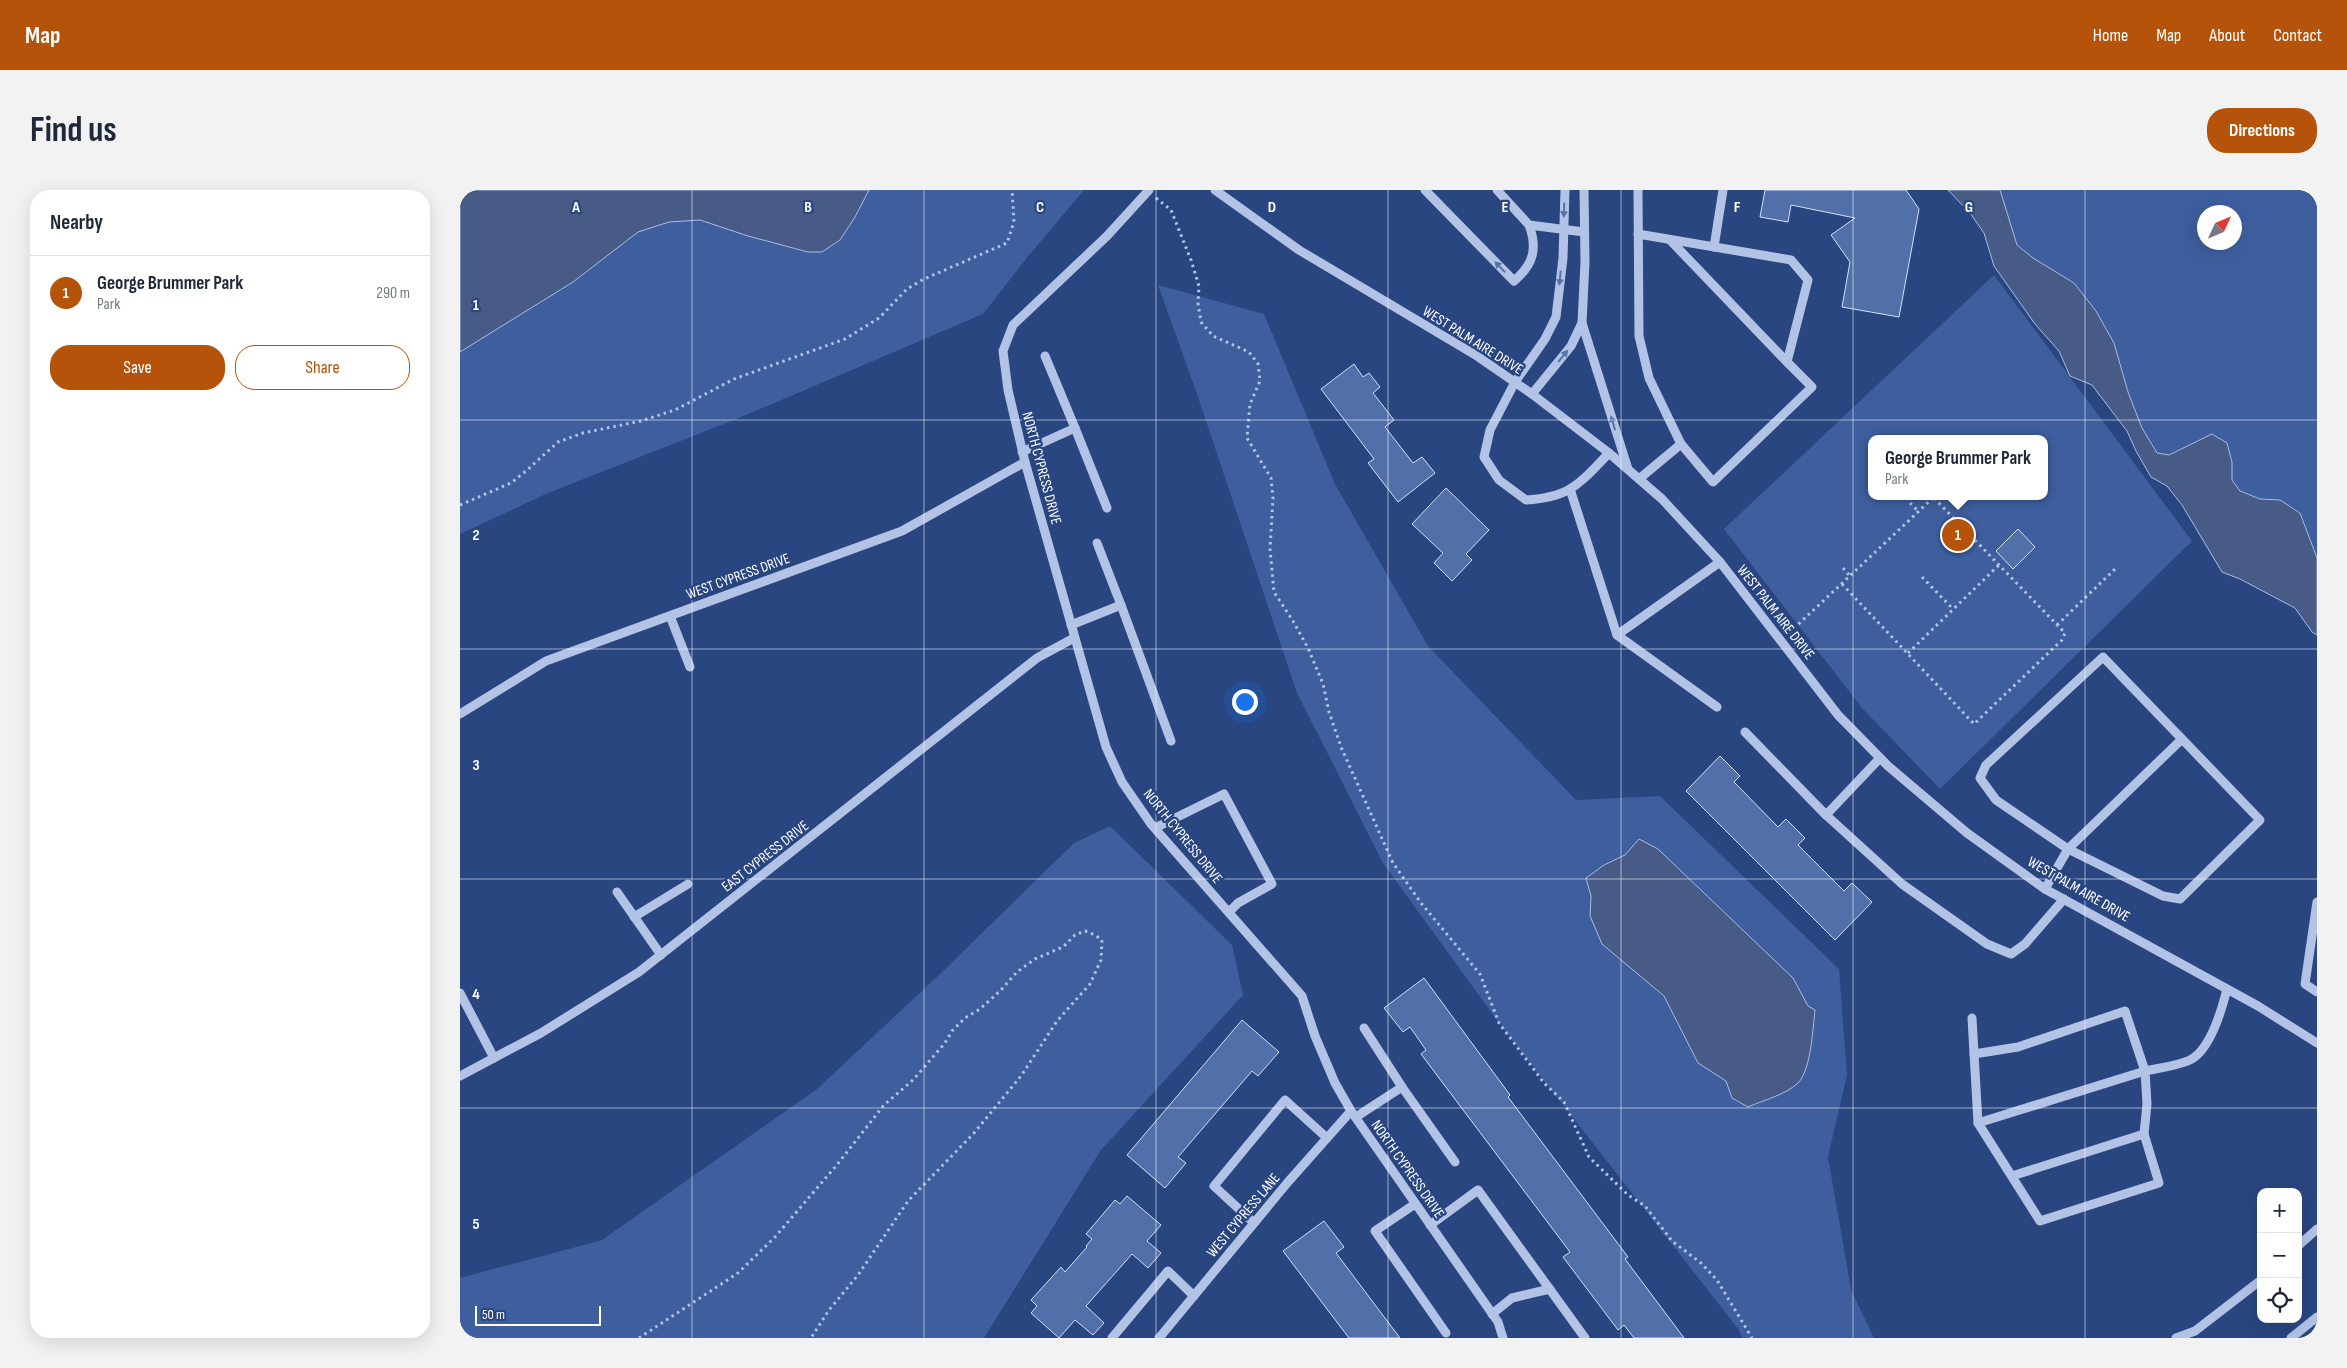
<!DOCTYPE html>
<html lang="en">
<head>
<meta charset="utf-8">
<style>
  body { margin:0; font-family:"Sofia Sans Condensed",sans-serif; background:#f2f2f3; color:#1f2937 }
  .controls { position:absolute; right:15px; bottom:15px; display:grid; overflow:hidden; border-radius:10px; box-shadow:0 5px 20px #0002 }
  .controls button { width:45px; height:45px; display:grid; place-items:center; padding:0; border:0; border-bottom:1px solid #e0e1e3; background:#fff; color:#1f2937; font:25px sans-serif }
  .compass { position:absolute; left:1737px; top:15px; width:45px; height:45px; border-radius:50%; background:#fff; box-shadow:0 5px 20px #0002; rotate:46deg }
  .scale { position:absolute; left:15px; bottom:12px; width:126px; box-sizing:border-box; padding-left:5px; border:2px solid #fff; border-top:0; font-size:14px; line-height:18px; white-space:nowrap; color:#fff; -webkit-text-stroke:4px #294681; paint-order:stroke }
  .you { position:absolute; left:784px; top:511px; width:18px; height:18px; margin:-12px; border:4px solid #fff; border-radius:50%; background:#1a73e8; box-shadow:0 0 0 8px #1a73e833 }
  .badge { display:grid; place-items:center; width:32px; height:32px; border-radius:50%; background:#b45309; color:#fff; font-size:16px; font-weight:700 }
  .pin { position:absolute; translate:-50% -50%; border:2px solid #fff; box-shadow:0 1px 5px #0006 }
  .popup { position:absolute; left:1408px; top:245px; width:180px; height:65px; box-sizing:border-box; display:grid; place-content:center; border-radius:10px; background:#fff; filter:drop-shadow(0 1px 4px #0005); font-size:16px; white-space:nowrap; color:#747a83 }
  .popup b { font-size:19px; color:#1f2937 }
  .popup::after { content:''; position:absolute; left:50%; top:100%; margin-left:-10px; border:10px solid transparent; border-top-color:#fff }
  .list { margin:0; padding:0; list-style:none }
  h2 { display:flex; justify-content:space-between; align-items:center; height:65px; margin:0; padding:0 20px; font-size:21px }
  h2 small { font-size:16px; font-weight:400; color:#747a83 }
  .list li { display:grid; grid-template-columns:32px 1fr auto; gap:15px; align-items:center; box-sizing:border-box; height:75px; padding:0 20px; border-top:1px solid #e0e1e3 }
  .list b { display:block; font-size:19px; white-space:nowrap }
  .list p { margin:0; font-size:16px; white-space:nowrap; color:#747a83 }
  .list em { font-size:16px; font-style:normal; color:#747a83 }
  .actions { display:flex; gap:10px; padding:15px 20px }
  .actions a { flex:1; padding:11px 0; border:1px solid #b45309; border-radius:20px; text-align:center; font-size:18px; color:#b45309 }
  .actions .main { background:#b45309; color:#fff }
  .icon { flex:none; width:28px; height:28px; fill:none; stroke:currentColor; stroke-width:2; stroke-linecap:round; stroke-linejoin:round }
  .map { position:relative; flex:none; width:1857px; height:1148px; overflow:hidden; border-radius:20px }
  header { display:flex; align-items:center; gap:30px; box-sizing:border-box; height:70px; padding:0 25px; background:#b45309; color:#fff }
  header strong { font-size:24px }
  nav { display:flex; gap:28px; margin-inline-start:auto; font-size:18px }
  .intro { display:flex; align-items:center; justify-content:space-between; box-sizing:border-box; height:120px; padding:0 30px }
  h1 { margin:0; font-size:35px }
  .button { padding:12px 22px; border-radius:20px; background:#b45309; color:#fff; font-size:18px; font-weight:700 }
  main { display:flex; gap:30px; padding:0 30px }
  aside { flex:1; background:#fff; border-radius:20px; box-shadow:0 5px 20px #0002 }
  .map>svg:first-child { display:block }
  .green { fill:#3e5e9e; fill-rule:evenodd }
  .water { fill:#475b86; stroke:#a7bde6 }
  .building { fill:#526fa9; stroke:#d4dff5 }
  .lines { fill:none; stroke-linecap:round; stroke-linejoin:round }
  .path { stroke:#b2c3e6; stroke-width:3; stroke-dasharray:2.5 4; stroke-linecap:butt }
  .minor { stroke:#b2c3e6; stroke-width:9 }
  .oneway { fill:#5972a4 }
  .grid { fill:none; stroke:#fff; stroke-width:1; stroke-opacity:0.55 }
  .labels { text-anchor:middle; stroke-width:4.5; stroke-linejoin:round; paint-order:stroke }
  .street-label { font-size:15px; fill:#fff; stroke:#294681 }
  .grid-label { font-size:16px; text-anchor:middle; font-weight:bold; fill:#fff; stroke:#294681; stroke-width:4.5; stroke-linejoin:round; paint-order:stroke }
</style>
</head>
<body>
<header>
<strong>Map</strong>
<nav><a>Home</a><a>Map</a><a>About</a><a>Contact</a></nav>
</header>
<div class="intro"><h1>Find us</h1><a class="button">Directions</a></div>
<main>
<aside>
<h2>Nearby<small></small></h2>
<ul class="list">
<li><span class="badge">1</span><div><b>George Brummer Park</b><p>Park</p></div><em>290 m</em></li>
</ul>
<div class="actions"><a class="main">Save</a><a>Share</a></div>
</aside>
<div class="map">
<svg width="1857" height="1148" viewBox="0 0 1857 1148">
  <rect width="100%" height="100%" fill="#294681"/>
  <!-- green -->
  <g class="green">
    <polygon points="0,0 624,0 570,64 523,124 279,228 88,303 0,344"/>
    <path d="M 1540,0 L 1857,0 L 1857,368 L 1840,322 L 1820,310 L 1800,309 L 1780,301 L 1772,290 L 1772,272 L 1766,253 L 1752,244 L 1709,265 L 1697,263 L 1682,238 L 1668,202 L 1654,153 L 1636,121 L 1614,93 L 1573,68 L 1557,55 ZM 1744,22 L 1774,22 L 1774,52 L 1744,52 Z"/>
    <path d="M 1534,85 L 1732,351 L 1480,599 L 1402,518 L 1264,339 ZM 1412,249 L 1584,249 L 1584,306 L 1412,306 Z"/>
    <polygon points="698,95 804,124 875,294 968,456 1116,610 1200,606 1379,779 1387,885 1368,967 1391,1100 1414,1148 1282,1148 1279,1140 1039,833 923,673 837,503 736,201"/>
    <polygon points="650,636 772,755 783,805 641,960 524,1148 0,1148 0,1088 142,1050 357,899 479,785 614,653"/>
  </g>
  <!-- water -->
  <g class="water">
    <polygon points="0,0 409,0 395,27 380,50 362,62 348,62 288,46 240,30 209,32 178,42 113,92 0,162"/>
    <polygon points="1488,0 1540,0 1557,55 1573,68 1614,93 1636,121 1654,153 1668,202 1682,238 1697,263 1709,265 1752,244 1767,253 1772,272 1772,290 1780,301 1800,309 1820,310 1840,323 1857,368 1857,445 1852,442 1835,418 1780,389 1762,382 1722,315 1707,296 1691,287 1676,261 1667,241 1632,195 1610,186 1599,161 1575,134 1534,76 1524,43 1510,23"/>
    <path d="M 1179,649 L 1198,659 L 1333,788 L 1348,816 L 1355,820 C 1353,838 1351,880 1338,893 C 1325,905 1304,910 1288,917 L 1272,908 L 1266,891 L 1238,873 L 1204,806 L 1142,754 L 1130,726 L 1131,706 L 1126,688 L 1144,675 L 1165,665 Z"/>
  </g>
  <!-- building -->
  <g class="building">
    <polygon points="1305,0 1446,0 1459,19 1439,127 1382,117 1390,72 1371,45 1395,28 1331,15 1328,32 1300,27"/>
    <polygon points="894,174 903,187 909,183 920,197 913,203 934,230 925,237 953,273 962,267 975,283 938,312 908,273 914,269 861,199"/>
    <polygon points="986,298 1029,340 1006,364 1012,370 992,391 974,373 983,363 952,334"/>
    <polygon points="1558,339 1575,357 1553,379 1536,361"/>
    <polygon points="1260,566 1280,586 1274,592 1318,637 1326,629 1345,648 1338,655 1384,701 1392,693 1412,712 1375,750 1226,601"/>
    <polygon points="964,788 1050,905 1048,907 1168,1067 1165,1069 1224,1148 1174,1148 1164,1135 1158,1140 1103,1067 1110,1062 961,864 966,860 950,837 943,842 924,818"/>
    <polygon points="782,830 819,862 798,886 792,881 718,967 726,973 705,998 667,965"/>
    <polygon points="667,1006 701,1035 687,1051 701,1063 688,1078 672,1064 626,1116 644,1133 633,1145 615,1130 599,1148 571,1123 577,1116 571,1110 601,1077 605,1082 627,1057 626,1056 632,1049 626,1044 655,1010 660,1014"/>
    <polygon points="864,1031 884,1057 876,1063 940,1148 889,1148 823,1061"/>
  </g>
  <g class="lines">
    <!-- path -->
    <g class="path">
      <polyline points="696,8 711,20 731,70 739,96 738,113 741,132 753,146 789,162 798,174 800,191 790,214 787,248 811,288 813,308 810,359 814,402 833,431 848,458 863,494 869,522 881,557 933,673 961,713 1020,784 1039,833 1084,893 1104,912 1129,967 1168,1005 1185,1016 1212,1051 1241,1073 1257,1090 1292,1148"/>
      <polyline points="1450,313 1459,322"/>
      <polyline points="0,315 51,293 66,281 98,252 123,243 181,231 215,220 274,189 385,149 419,128 447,99 464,89 547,53 554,32 552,0"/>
      <polyline points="1506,342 1515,334"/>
      <polyline points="1383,378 1390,386"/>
      <polyline points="1462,387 1493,419"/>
      <polyline points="1382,394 1514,534 1602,450 1605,443 1474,308"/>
      <polyline points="1597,435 1655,379"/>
      <polyline points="1329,443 1475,306"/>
      <polyline points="1448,463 1539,375"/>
      <polyline points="179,1148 278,1083 315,1047 376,976 424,915 453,890 485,853 492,841 505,828 520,819 541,800 557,782 575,769 603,757 615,745 625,741 635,745 642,750 641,770 630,794 597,831 561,886 514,943 448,1011 398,1085 369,1120 351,1148"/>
    </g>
    <!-- minor -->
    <g class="minor">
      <polyline points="689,0 647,46 553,135 543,161 548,200 565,272 646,557 662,592 691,634 842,806 855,846 875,893 891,921 1038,1132 1043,1148"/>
      <polyline points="755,0 839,60 1017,166 1072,204 1149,263 1202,309 1260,372 1378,525 1428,576 1507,643 1585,699 1798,816 1857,853"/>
      <path d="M 965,0 L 1054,91 C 1073,75 1078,59 1069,35"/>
      <polyline points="1037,0 1069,35 1124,42"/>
      <path d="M 1105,0 L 1103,68 L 1096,127 L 1085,149 L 1055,192 L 1030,240 L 1024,267 L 1039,290 L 1066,310 C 1111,307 1119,294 1149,263"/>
      <polyline points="1178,0 1179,146 1189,188 1221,254 1179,289"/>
      <polyline points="1178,44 1331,70 1348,90 1327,172 1352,197 1253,292 1221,254"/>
      <polyline points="1210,50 1327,172"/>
      <polyline points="1254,57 1263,0"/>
      <polyline points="1122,133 1168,279"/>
      <polyline points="1072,204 1111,156 1122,133 1125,72 1124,0"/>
      <polyline points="615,238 647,318"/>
      <polyline points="562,262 615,238 585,166"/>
      <polyline points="1110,299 1157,445 1257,517"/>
      <polyline points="661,415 711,551"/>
      <polyline points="210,426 230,477"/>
      <polyline points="611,435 661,415 637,353"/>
      <polyline points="1157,445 1260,372"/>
      <polyline points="0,524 86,471 442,341 565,272"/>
      <polyline points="1285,542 1366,625 1420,568"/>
      <polyline points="1366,625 1442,694 1527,754 1551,764 1565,754 1604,709"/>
      <polyline points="695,638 764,604 812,694 778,713 769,722"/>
      <polyline points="1585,699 1608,659 1536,610 1520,588 1526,575 1643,467 1800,630 1720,709 1703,706 1608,659 1722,549"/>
      <polyline points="157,702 201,765"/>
      <polyline points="1857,712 1845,794 1857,802"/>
      <polyline points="174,727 228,694"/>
      <polyline points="0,803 34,868"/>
      <polyline points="1512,828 1518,933 1685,881 1687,914 1684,944"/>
      <path d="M 1514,864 L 1558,857 L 1665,821 L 1685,881 C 1699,878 1717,876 1730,870 C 1750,860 1762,819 1767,799"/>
      <polyline points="0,886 81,843 179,782 577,468 614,448"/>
      <polyline points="942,897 995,972"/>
      <polyline points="896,927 942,897 904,838"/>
      <polyline points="1518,933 1580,1031 1699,993 1684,944 1552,986"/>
      <polyline points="955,1014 915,1041 986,1143"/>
      <polyline points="794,1033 754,996 825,910 867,948"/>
      <polyline points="970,1035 1018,1000 1125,1148"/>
      <polyline points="1838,1056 1857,1039"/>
      <polyline points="1032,1124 1052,1108 1090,1099"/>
      <polyline points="652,1148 708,1081 734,1106"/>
      <polyline points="699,1148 828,992 891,921"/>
      <polyline points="1716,1148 1735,1141 1801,1090"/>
      <polyline points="1831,1148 1857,1127"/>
    </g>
  </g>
  <!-- one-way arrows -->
  <defs><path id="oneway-solid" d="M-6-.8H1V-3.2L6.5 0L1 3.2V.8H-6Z" transform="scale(1.25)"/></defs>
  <g class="oneway">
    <use href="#oneway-solid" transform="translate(1104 20) rotate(92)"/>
    <use href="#oneway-solid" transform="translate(1040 77) rotate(-134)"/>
    <use href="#oneway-solid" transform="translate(1100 88) rotate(96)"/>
    <use href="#oneway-solid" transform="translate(1103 166) rotate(-51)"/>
    <use href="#oneway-solid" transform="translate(1153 233) rotate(-107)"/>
  </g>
  <!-- grid -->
  <path class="grid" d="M 232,0 L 232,1148M 464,0 L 464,1148M 696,0 L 696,1148M 928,0 L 928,1148M 1161,0 L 1161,1148M 1393,0 L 1393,1148M 1625,0 L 1625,1148M 0,230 L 1857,230M 0,459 L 1857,459M 0,689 L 1857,689M 0,918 L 1857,918"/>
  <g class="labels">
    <!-- street labels -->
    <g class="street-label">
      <text transform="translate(1013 150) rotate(32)" y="5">WEST PALM AIRE DRIVE</text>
      <text transform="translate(582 278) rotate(75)" y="5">NORTH CYPRESS DRIVE</text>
      <text transform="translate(278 386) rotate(-20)" y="5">WEST CYPRESS DRIVE</text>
      <text transform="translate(1316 422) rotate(52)" y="5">WEST PALM AIRE DRIVE</text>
      <text transform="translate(723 646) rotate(51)" y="5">NORTH CYPRESS DRIVE</text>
      <text transform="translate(305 666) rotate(-38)" y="5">EAST CYPRESS DRIVE</text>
      <text transform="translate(1619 699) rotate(30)" y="5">WEST PALM AIRE DRIVE</text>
      <text transform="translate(948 979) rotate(55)" y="5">NORTH CYPRESS DRIVE</text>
      <text transform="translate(783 1025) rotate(-50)" y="5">WEST CYPRESS LANE</text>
    </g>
  </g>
  <g class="grid-label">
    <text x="116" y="22">A</text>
    <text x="348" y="22">B</text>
    <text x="580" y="22">C</text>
    <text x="812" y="22">D</text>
    <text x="1045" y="22">E</text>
    <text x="1277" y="22">F</text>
    <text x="1509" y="22">G</text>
    <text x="16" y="120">1</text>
    <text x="16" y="350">2</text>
    <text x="16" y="580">3</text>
    <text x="16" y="809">4</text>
    <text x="16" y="1039">5</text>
  </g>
</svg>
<div class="controls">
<button>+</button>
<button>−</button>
<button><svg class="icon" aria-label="locate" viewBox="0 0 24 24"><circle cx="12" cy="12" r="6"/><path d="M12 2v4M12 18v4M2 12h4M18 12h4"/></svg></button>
</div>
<svg class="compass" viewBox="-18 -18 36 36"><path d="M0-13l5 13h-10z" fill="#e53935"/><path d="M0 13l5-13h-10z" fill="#747a83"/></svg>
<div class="scale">50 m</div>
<div class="you"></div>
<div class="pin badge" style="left:1498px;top:345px">1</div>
<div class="popup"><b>George Brummer Park</b>Park</div>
</div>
</main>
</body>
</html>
